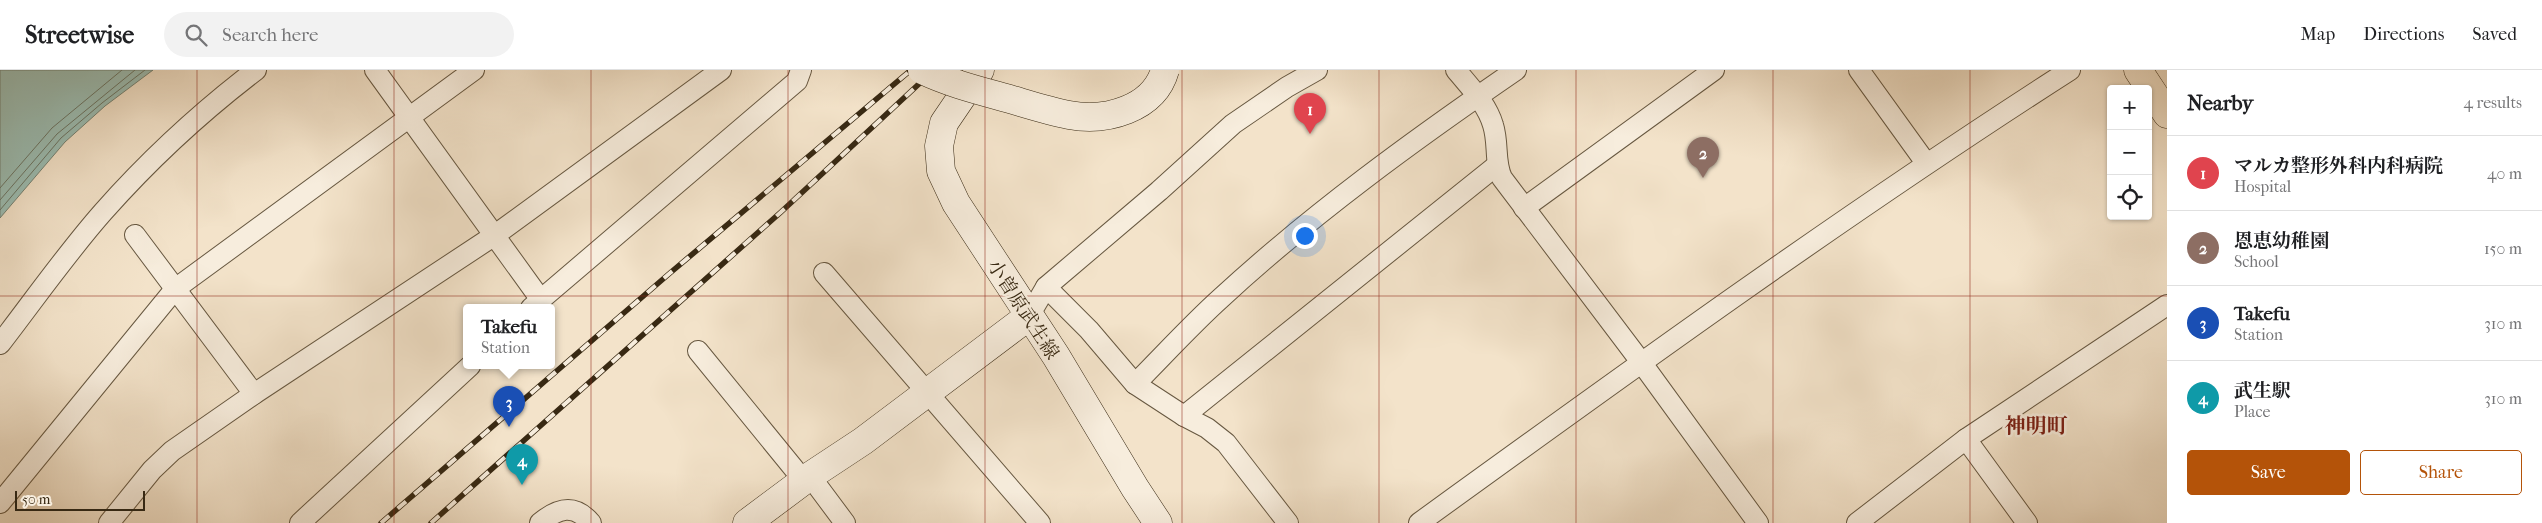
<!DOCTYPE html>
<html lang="en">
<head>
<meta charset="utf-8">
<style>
  body { margin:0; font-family:"IM FELL French Canon","Noto Serif JP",serif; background:#f2f2f2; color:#202124 }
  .controls { position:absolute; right:15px; top:15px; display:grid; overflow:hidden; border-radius:5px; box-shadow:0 1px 4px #0004 }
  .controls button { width:45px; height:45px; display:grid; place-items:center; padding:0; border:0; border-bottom:1px solid #e0e0e0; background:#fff; color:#202124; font:25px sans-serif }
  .scale { position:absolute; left:15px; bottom:12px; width:130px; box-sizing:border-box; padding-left:5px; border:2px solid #382913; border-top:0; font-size:14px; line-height:18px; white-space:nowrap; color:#382913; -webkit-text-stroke:4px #f7eddd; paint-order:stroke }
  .you { position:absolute; left:1304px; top:165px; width:18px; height:18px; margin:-12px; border:4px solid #fff; border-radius:50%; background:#1a73e8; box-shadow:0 0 0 8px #1a73e833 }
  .badge { display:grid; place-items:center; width:32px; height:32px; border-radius:50%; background:#b45309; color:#fff; font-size:16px; font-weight:700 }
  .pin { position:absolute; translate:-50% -41px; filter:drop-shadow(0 1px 2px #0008) }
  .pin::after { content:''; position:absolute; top:26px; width:18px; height:15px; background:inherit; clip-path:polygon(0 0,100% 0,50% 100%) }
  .popup { position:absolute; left:463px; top:234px; width:92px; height:65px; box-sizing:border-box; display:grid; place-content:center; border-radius:5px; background:#fff; filter:drop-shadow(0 1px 4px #0005); font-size:16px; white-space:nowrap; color:#757577 }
  .popup b { font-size:19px; color:#202124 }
  .popup::after { content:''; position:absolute; left:50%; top:100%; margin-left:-10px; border:10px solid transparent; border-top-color:#fff }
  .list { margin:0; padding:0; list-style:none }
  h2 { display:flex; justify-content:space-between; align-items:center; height:65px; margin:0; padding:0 20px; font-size:21px }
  h2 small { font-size:16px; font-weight:400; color:#757577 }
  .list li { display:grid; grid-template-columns:32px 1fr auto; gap:15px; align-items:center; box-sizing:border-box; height:75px; padding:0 20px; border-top:1px solid #e0e0e0 }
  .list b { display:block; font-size:19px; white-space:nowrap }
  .list p { margin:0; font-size:16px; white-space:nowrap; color:#757577 }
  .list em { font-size:16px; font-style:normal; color:#757577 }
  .actions { display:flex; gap:10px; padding:15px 20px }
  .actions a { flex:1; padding:11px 0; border:1px solid #b45309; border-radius:5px; text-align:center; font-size:18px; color:#b45309 }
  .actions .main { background:#b45309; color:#fff }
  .icon { flex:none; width:28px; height:28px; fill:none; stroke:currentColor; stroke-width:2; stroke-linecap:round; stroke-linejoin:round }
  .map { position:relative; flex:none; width:2167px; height:453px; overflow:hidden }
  header { display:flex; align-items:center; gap:30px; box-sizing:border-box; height:70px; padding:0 25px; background:#fff; border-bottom:1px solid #e0e0e0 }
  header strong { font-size:24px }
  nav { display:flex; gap:28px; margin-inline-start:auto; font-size:18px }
  .search { width:350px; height:45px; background:#f2f2f2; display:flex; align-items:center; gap:12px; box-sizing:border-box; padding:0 18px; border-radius:28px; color:#757577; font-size:19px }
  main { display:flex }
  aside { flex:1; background:#fff }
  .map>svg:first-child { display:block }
  .water { fill:#9bbeb4; stroke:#738274 }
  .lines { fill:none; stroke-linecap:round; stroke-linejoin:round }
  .shore { stroke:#6a7464; stroke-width:1 }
  .street-casing { stroke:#675841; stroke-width:22 }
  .secondary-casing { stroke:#382913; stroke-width:29 }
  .primary-casing { stroke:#382913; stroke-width:29 }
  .street { stroke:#f7eddd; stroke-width:20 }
  .secondary { stroke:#f7eddd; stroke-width:28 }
  .primary { stroke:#f3e3ca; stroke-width:28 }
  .rail-casing { stroke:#382913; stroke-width:5.5 }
  .rail { stroke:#f7eddd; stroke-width:4; stroke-dasharray:11; stroke-linecap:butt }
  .secondary-bridge-casing { stroke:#382913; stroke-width:29; stroke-linecap:butt }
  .secondary-bridge { stroke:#f7eddd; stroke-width:28 }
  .grid { fill:none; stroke:#8f2418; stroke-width:1; stroke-opacity:0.55 }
  .labels { text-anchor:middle; stroke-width:5; stroke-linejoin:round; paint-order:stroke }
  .street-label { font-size:19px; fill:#382913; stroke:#f7eddd }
  .quarter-label { font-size:21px; font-weight:bold; fill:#7a1f14; stroke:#f7eddd }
</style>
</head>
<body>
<header>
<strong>Streetwise</strong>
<div class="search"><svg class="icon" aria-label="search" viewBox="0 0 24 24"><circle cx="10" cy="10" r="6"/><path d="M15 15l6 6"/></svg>Search here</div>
<nav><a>Map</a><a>Directions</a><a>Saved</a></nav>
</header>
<main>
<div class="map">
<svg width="2167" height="453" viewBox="0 0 2167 453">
  <rect width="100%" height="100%" fill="#f3e3ca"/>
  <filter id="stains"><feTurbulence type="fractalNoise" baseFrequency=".004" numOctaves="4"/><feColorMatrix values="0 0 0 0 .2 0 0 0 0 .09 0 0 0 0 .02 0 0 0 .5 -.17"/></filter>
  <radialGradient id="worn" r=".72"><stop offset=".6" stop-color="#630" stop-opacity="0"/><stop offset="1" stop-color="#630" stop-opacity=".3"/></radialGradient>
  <!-- water -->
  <polygon class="water" points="0,0 153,0 105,36 65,72 0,148"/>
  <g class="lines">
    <!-- shore -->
    <g class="shore">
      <polyline points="0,118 52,58 122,0"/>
      <polyline points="0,130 57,64 135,0"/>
      <polyline points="0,140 61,68 102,33 145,0"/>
    </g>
    <!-- street casing -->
    <g class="street-casing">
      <g id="street">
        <polyline points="375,0 541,230"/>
        <path d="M 1456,0 C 1470,17 1487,34 1493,55 C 1499,74 1494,91 1502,108 L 1641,292 L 1758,453"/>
        <polyline points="1859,0 1926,93"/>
        <polyline points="1524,138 1714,0"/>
        <polyline points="135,165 254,324"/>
        <polyline points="824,203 1040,453"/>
        <polyline points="1046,217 1089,260 1135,314 1184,346 1207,358 1226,373 1288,453"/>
        <polyline points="531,238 797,11 801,0"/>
        <polyline points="1029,246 1046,217 1159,121 1233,54 1287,17 1317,0"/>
        <path d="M 0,274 C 34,230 66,184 103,142 C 149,90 201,42 256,0"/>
        <polyline points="698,281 804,411"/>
        <path d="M 1135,314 C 1163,286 1191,255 1221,228 C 1312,144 1414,70 1516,0"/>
        <polyline points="1184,346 1496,96"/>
        <polyline points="1966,369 2027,453"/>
        <polyline points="810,406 845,453"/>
        <polyline points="0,433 175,219 474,0"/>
        <polyline points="109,453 152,400 172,381 254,324 495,165 721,0"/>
        <polyline points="300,453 470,296"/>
        <path d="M 540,453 C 558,438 574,433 591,453"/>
        <path d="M 1419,453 C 1633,298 1847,143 2070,0"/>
        <polyline points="1857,453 1966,369 2167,235"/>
      </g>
    </g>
    <!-- secondary casing -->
    <g class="secondary-casing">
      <g id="secondary">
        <polyline points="980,0 944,53 939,76 941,101 956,133 1056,286 1135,418 1158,453"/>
        <polyline points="747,453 810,406 863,371 1029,246"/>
      </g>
    </g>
    <!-- primary casing -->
    <g class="primary-casing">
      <polyline id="primary" points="2138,0 2167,44"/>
    </g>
    <!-- street -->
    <use href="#street" class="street"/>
    <!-- secondary -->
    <use href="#secondary" class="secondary"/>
    <!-- primary -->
    <use href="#primary" class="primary"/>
    <!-- rail casing -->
    <g class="rail-casing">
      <g id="rail">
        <polyline points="381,453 670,203 911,0"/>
        <polyline points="431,453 781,142 934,0"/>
      </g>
    </g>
    <!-- rail -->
    <use href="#rail" class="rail"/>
    <!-- secondary-bridge casing -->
    <g class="secondary-bridge-casing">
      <path id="secondary-bridge" d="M 922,0 C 949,13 977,20 1006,28 C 1027,34 1048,41 1069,45 C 1106,52 1154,39 1165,0"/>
    </g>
    <!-- secondary-bridge -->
    <use href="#secondary-bridge" class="secondary-bridge"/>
  </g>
  <!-- grid -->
  <path class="grid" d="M 197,0 L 197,453M 394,0 L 394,453M 591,0 L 591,453M 788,0 L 788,453M 985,0 L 985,453M 1182,0 L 1182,453M 1379,0 L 1379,453M 1576,0 L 1576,453M 1773,0 L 1773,453M 1970,0 L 1970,453M 0,226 L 2167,226"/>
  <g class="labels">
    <!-- street labels -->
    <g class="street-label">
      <text transform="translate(1024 239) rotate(57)" y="7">小曽原武生線</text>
    </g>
    <!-- quarter labels -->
    <g class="quarter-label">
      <text x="2036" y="363">神明町</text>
    </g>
  </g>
  <rect width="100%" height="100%" filter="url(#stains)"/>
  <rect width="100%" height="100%" fill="url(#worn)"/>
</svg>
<div class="controls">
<button>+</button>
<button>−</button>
<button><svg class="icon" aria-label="locate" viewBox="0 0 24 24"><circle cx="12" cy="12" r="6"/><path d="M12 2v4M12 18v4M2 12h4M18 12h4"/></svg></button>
</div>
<div class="scale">50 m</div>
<div class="you"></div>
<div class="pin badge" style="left:1310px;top:64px;background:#e0444e">1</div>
<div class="pin badge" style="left:1703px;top:108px;background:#8d6e63">2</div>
<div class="pin badge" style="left:509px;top:357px;background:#1a4fb4">3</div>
<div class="popup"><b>Takefu</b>Station</div>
<div class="pin badge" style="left:522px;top:415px;background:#0f9aa8">4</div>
</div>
<aside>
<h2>Nearby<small>4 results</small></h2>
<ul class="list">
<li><span class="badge" style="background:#e0444e">1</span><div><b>マルカ整形外科内科病院</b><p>Hospital</p></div><em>40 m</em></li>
<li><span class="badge" style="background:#8d6e63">2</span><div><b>恩恵幼稚園</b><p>School</p></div><em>150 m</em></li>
<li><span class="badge" style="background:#1a4fb4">3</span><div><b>Takefu</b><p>Station</p></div><em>310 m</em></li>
<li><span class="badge" style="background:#0f9aa8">4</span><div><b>武生駅</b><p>Place</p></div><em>310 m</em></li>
</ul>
<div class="actions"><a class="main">Save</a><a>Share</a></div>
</aside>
</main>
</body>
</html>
